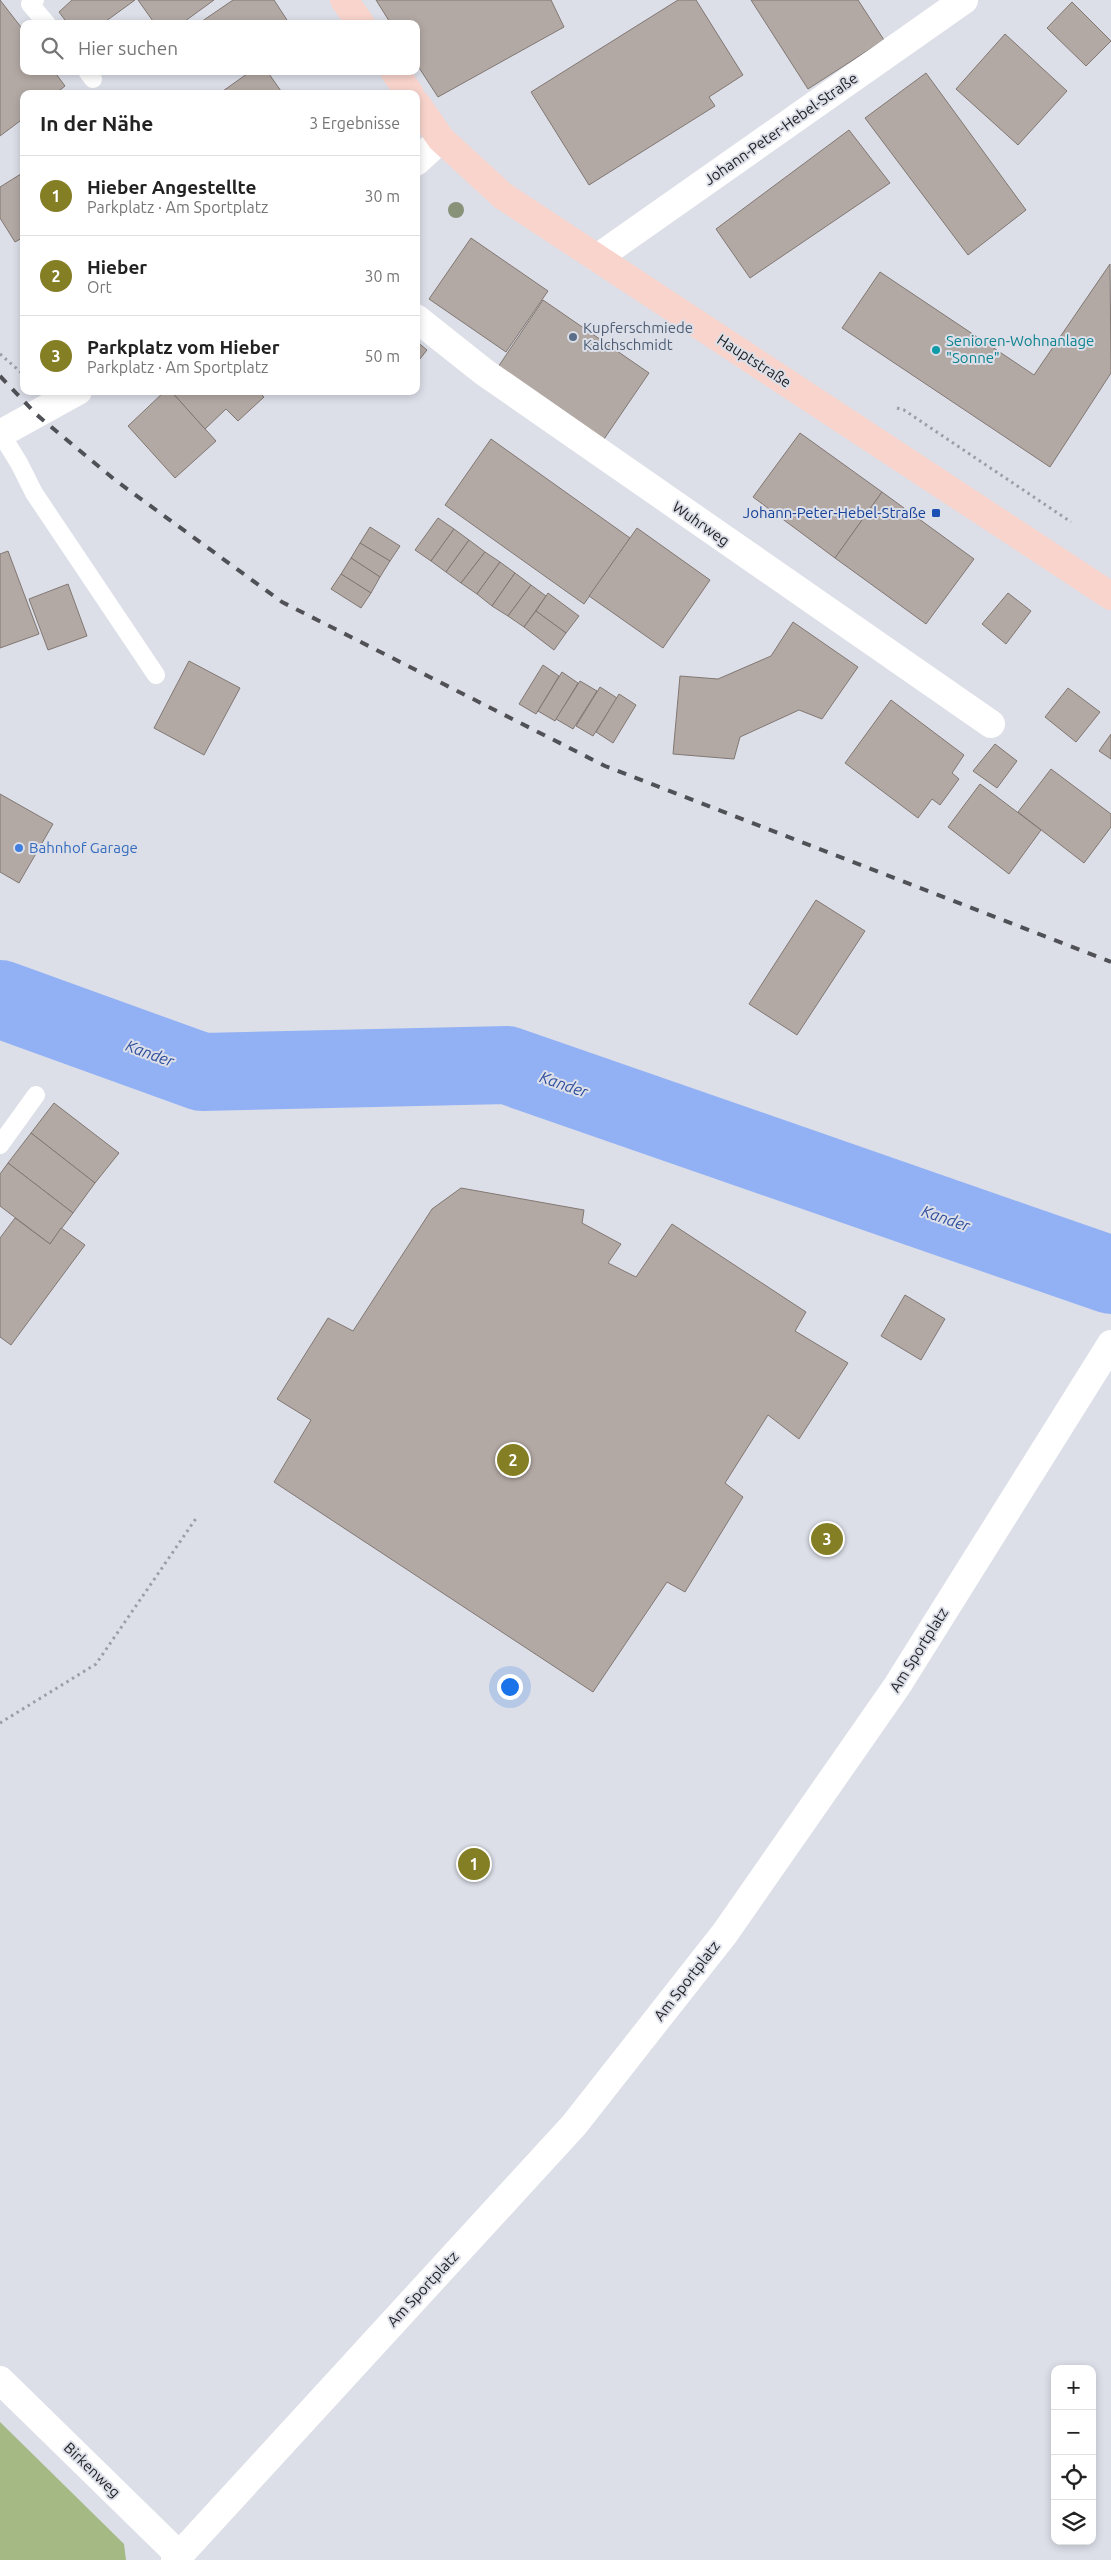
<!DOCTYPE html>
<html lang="de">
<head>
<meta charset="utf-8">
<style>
  body { margin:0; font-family:Ubuntu,sans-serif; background:#f6f6f6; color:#222 }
  .controls { position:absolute; right:15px; bottom:15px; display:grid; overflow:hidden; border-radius:10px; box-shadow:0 2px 8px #0003 }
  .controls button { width:45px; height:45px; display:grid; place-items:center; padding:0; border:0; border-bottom:1px solid #e0e0e0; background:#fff; color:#222; font:25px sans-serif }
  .you { position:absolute; left:509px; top:1686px; width:18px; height:18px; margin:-12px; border:4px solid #fff; border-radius:50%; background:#1a73e8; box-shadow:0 0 0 8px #1a73e833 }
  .badge { display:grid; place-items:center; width:32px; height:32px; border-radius:50%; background:#847e25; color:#fff; font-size:16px; font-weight:700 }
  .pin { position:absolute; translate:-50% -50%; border:2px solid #fff; box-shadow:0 1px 5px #0006 }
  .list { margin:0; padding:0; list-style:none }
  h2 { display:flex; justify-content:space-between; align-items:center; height:65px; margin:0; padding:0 20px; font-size:21px }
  h2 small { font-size:16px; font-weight:400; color:#767676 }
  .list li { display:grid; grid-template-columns:32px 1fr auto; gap:15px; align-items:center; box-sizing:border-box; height:80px; padding:0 20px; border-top:1px solid #e0e0e0 }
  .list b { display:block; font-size:19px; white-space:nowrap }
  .list p { margin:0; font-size:16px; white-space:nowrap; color:#767676 }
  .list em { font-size:16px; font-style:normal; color:#767676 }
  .icon { flex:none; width:28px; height:28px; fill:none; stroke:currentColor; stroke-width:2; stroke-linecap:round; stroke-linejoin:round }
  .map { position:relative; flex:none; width:1111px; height:2560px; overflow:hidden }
  .search { position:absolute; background:#fff; box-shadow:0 2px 8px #0003; left:20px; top:20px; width:400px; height:55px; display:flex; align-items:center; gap:12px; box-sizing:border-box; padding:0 18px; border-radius:10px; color:#767676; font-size:19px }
  .panel { position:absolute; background:#fff; box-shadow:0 2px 8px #0003; left:20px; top:90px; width:400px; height:305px; border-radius:10px }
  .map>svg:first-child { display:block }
  .green { fill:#a4b983 }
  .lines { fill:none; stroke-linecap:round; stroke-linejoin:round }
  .river { stroke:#92b1f5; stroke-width:78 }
  .building { fill:#b3a9a4; stroke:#817773 }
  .path { stroke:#9c9ea5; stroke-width:3; stroke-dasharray:2.5 4; stroke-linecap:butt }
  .lane { stroke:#fff; stroke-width:18 }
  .street { stroke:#fff; stroke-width:28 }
  .secondary { stroke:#f8d4cc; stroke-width:28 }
  .rail { stroke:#505156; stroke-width:4; stroke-dasharray:9 9; stroke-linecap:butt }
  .tree { fill:#879278 }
  .service-dot { fill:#5c6f8a; stroke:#dcdfe8; stroke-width:2 }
  .culture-dot { fill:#0f9aa8; stroke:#dcdfe8; stroke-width:2 }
  .transit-dot { fill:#1a4fb4; stroke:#dcdfe8; stroke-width:2 }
  .shop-dot { fill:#3f7fe0; stroke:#dcdfe8; stroke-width:2 }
  .labels { text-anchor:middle; stroke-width:4; stroke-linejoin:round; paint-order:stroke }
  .street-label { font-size:15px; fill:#1d1e21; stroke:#dcdfe8 }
  .service-label { font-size:15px; fill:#4e5e75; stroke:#dcdfe8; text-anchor:start }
  .culture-label { font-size:15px; fill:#0d838f; stroke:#dcdfe8; text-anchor:start }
  .transit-label { font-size:15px; fill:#164399; stroke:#dcdfe8; text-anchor:end }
  .shop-label { font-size:15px; fill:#366cbe; stroke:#dcdfe8; text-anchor:start }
  .water-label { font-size:16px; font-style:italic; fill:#2e4e9d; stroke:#dcdfe8 }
</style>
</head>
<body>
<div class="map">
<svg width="1111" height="2560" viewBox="0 0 1111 2560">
  <rect width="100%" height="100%" fill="#dcdfe8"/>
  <!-- green -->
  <polygon class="green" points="0,2422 124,2544 126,2560 0,2560"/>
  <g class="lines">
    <!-- river -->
    <polyline class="river" points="0,999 202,1072 507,1065 1111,1275"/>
  </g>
  <!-- building -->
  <g class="building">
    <polygon points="0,0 24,31 24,71 54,71 65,86 55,94 24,94 24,118 0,136"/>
    <polygon points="72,0 135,0 102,24 68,24 59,12"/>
    <polygon points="138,0 214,0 181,24 155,24"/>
    <polygon points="233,0 274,0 289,23 198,24"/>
    <polygon points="376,0 551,0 564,27 438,97 416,63 416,24 391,24"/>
    <polygon points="678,0 696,0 743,75 709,97 715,106 589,185 531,92"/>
    <polygon points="751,0 858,0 884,40 808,89"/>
    <polygon points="1072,2 1111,41 1086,66 1047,28"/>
    <polygon points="1005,34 1067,91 1018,145 956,89"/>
    <polygon points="251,71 267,71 283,94 225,94 223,91"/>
    <polygon points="926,73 1026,210 968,255 865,118"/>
    <polygon points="849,130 890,183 750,278 716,229"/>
    <polygon points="24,172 24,237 15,242 0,218 0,187"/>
    <polygon points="471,238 548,291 506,352 429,299"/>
    <polygon points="1110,264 1111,373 1050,467 842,328 880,272 1034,375"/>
    <polygon points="543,300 649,373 602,442 496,370"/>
    <polygon points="416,341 427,350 416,364"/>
    <polygon points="165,391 171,391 216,441 175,478 128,426"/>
    <polygon points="171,391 258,391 264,397 238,421 226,409 205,429"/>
    <polygon points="800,433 882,492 835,558 753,497"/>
    <polygon points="491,439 630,538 584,604 445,505"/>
    <polygon points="882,492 974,559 926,624 835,558"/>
    <polygon points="438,518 454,529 431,561 415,550"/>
    <polygon points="370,527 400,546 390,561 360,543"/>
    <polygon points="637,528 710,580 663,648 589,596"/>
    <polygon points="454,529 469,540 446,572 431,561"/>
    <polygon points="469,540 485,552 461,583 446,572"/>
    <polygon points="360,543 390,561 380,577 351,558"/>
    <polygon points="8,551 39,634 0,648 0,554"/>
    <polygon points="485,552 500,562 477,594 461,583"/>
    <polygon points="351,558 380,577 371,593 341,574"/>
    <polygon points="500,562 515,573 492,606 477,594"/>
    <polygon points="515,573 531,585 508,616 492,606"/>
    <polygon points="341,574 371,593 361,608 331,589"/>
    <polygon points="68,584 87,636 48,650 29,599"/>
    <polygon points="531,585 546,596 524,627 508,616"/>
    <polygon points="548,593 579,616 566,633 536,611"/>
    <polygon points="1008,593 1031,611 1006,644 982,624"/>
    <polygon points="536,611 566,633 554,650 524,627"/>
    <polygon points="793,622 858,667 822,719 799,710 740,737 734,759 673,754 680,676 718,679 771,656"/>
    <polygon points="189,661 240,688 204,755 154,728"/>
    <polygon points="543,665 559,676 536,714 519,704"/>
    <polygon points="562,672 578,683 555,721 538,711"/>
    <polygon points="580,681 597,691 573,729 556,719"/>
    <polygon points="600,687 617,698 593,736 576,726"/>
    <polygon points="1068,688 1100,712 1076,742 1045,717"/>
    <polygon points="619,694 636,705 613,743 596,732"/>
    <polygon points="891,700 964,755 952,773 959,779 940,805 932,799 918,818 845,763"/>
    <polygon points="1111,734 1111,759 1099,751"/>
    <polygon points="995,744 1017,761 997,788 973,771"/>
    <polygon points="1051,769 1111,814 1111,827 1084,863 1018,812"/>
    <polygon points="980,784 1041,830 1009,874 948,827"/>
    <polygon points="0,794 53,824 19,883 0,872"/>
    <polygon points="816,900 865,931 797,1035 749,1004"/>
    <polygon points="54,1103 119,1153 95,1183 31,1133"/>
    <polygon points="31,1133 95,1183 73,1213 8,1163"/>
    <polygon points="8,1163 73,1213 50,1244 0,1206 0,1174"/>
    <polygon points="461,1188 584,1210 582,1223 621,1244 608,1263 636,1277 672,1224 806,1312 795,1331 848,1363 799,1439 768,1415 725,1483 743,1497 685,1592 667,1582 593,1692 274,1482 311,1420 277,1399 328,1318 353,1331 432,1209"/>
    <polygon points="15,1218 50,1244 61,1228 85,1245 11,1345 0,1337 0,1238"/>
    <polygon points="905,1295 945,1319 921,1360 881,1336"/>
  </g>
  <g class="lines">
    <!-- path -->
    <g class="path">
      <polyline points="0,354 24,375"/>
      <polyline points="897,408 904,410 1071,522"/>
      <polyline points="0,1723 96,1664 197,1517"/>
    </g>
    <!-- lane -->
    <g class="lane">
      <polyline points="35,0 30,4 47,24"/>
      <polyline points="87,71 93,79"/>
      <polyline points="1,434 19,463 34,493 156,675"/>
      <polyline points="0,1145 36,1095"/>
    </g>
    <!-- street -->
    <g class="street">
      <polyline points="416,162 441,139"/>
      <polyline points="597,258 964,0"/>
      <polyline points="416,318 484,372 991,724"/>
      <polyline points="0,434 78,391"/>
      <polyline points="0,2380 179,2555"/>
      <polyline points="175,2560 574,2125 725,1933 897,1686 1111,1344"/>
    </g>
    <!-- secondary -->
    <g class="secondary">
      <polyline points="344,0 361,24"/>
      <polyline points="394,71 410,94"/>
      <polyline points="416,103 441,139 503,196 1111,596"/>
    </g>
    <!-- rail -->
    <polyline class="rail" points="0,376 37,415 115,480 282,602 605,766 1111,962"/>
  </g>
  <!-- trees -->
  <circle class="tree" cx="456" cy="210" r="8"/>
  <!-- markers -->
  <circle class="service-dot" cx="573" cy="337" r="5"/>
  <circle class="culture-dot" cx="936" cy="350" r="5"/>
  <rect class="transit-dot" x="931" y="508" width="10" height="10" rx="2.5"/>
  <circle class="shop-dot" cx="19" cy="848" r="5"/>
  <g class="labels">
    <!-- street labels -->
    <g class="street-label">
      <text transform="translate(781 129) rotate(-35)" y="5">Johann-Peter-Hebel-Straße</text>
      <text transform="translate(754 361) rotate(33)" y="5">Hauptstraße</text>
      <text transform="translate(701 524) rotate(35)" y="5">Wuhrweg</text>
      <text transform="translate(919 1650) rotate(-58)" y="5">Am Sportplatz</text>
      <text transform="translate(687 1981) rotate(-52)" y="5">Am Sportplatz</text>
      <text transform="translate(423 2289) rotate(-47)" y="5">Am Sportplatz</text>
      <text transform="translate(92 2470) rotate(44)" y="5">Birkenweg</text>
    </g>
    <!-- service labels -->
    <g class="service-label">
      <text x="583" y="333">Kupferschmiede<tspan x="583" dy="17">Kalchschmidt</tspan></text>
    </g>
    <!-- culture labels -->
    <g class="culture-label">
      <text x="946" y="346">Senioren-Wohnanlage<tspan x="946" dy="17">"Sonne"</tspan></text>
    </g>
    <!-- transit labels -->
    <g class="transit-label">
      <text x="926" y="518">Johann-Peter-Hebel-Straße</text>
    </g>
    <!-- shop labels -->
    <g class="shop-label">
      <text x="29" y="853">Bahnhof Garage</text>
    </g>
    <!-- water labels -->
    <g class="water-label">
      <text transform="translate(150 1053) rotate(20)" y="6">Kander</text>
      <text transform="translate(564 1084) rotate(19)" y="6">Kander</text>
      <text transform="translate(946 1218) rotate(19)" y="6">Kander</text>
    </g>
  </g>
</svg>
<div class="controls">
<button>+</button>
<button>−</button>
<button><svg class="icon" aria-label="locate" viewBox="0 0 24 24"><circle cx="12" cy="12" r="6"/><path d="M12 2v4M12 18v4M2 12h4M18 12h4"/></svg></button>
<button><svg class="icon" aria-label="layers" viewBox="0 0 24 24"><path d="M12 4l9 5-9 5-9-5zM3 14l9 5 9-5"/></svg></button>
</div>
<div class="you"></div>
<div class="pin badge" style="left:474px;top:1864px">1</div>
<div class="pin badge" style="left:513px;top:1460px">2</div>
<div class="pin badge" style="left:827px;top:1539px">3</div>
<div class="search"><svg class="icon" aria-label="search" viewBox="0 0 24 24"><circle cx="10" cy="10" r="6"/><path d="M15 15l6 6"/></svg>Hier suchen</div>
<section class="panel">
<h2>In der Nähe<small>3 Ergebnisse</small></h2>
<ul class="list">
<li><span class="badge">1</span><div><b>Hieber Angestellte</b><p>Parkplatz · Am Sportplatz</p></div><em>30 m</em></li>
<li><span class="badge">2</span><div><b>Hieber</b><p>Ort</p></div><em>30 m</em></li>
<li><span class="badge">3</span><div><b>Parkplatz vom Hieber</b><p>Parkplatz · Am Sportplatz</p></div><em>50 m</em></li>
</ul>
</section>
</div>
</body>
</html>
